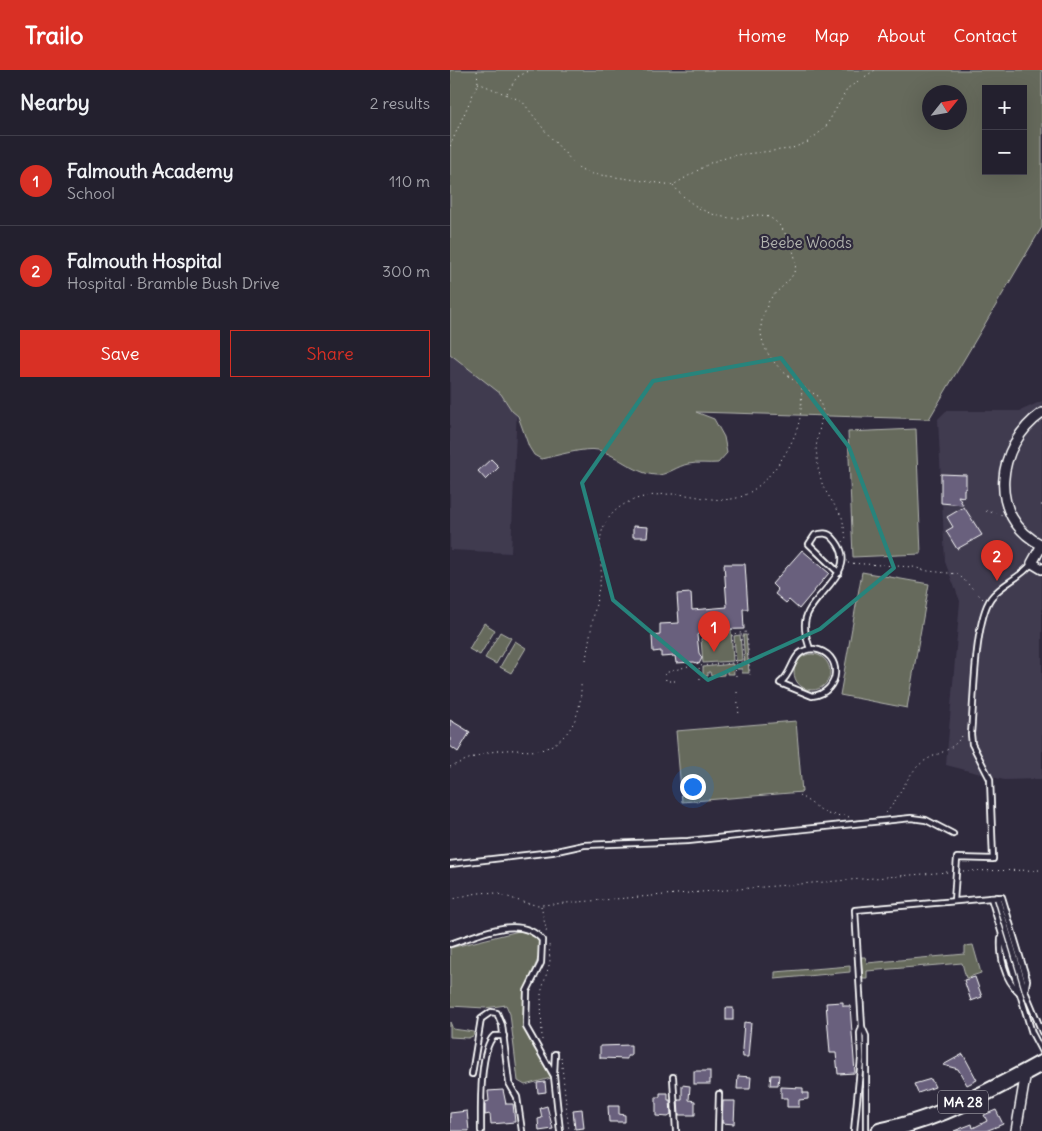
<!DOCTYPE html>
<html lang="en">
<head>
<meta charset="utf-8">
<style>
  body { margin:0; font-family:Delius,sans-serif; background:#2f2d3a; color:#f1f3f6 }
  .controls { position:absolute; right:15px; top:15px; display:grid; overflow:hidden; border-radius:0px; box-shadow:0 5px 20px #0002 }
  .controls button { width:45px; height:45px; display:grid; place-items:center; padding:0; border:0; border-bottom:1px solid #403e4a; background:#23202e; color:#f1f3f6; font:25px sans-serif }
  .compass { position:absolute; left:472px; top:15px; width:45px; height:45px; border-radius:50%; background:#23202e; box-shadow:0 5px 20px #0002; rotate:59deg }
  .you { position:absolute; left:242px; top:716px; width:18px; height:18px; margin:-12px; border:4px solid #fff; border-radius:50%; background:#1a73e8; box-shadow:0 0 0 8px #1a73e833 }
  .badge { display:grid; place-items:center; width:32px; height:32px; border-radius:50%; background:#d93025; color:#fff; font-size:16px; font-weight:700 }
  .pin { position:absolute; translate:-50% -41px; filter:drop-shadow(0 1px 2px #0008) }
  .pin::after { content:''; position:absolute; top:26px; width:18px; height:15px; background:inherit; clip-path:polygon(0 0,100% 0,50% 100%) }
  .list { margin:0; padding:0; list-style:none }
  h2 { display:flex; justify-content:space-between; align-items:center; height:65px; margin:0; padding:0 20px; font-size:21px }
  h2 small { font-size:16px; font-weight:400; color:#a3a3aa }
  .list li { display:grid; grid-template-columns:32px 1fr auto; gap:15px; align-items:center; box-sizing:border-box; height:90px; padding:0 20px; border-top:1px solid #403e4a }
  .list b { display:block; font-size:19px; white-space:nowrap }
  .list p { margin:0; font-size:16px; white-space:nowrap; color:#a3a3aa }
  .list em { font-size:16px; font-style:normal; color:#a3a3aa }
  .actions { display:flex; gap:10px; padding:15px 20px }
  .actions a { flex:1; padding:11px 0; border:1px solid #d93025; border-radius:0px; text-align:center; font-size:18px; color:#d93025 }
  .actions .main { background:#d93025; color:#fff }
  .map { position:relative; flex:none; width:592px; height:1061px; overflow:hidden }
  header { display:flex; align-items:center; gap:30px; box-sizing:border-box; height:70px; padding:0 25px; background:#d93025; color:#fff }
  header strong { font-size:24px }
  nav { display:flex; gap:28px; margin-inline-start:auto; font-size:18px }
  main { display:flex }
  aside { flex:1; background:#23202e }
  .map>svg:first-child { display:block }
  .built { fill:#403a50 }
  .green { fill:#666a5c; stroke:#b2b4ae; fill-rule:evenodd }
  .building { fill:#69607d; stroke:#fff }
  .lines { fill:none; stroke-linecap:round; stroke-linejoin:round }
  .lane-casing { stroke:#fff; stroke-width:8 }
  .street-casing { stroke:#fff; stroke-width:12 }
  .highway-casing { stroke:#fff; stroke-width:19 }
  .path { stroke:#fff; stroke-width:1; stroke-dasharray:1 4; stroke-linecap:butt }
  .lane { stroke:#2f2a3d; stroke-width:4.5 }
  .street { stroke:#2f2a3d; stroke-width:9 }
  .highway { stroke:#2f2a3d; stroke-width:15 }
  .marked { fill:none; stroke:#27847c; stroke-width:4; stroke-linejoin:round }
  .labels { text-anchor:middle; stroke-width:4.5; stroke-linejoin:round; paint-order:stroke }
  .shield { fill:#2f2a3d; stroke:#c1bfc5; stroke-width:1 }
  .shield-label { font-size:14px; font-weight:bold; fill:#fff }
  .park-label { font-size:15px; fill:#b2b4ae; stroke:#2f2a3d }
</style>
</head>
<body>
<header>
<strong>Trailo</strong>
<nav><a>Home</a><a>Map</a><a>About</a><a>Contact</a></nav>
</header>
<main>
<aside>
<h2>Nearby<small>2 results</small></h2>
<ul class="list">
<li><span class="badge">1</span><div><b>Falmouth Academy</b><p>School</p></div><em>110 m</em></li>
<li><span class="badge">2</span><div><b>Falmouth Hospital</b><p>Hospital · Bramble Bush Drive</p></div><em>300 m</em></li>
</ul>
<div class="actions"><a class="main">Save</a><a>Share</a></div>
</aside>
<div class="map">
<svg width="592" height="1061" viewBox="0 0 592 1061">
  <rect width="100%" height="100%" fill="#2f2a3d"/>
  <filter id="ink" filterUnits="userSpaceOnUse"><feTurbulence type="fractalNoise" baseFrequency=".02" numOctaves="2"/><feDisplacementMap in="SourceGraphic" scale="10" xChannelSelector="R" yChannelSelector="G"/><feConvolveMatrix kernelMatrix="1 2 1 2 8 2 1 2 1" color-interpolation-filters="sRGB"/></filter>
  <g filter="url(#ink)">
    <!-- built -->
    <g class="built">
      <polygon points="0,284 67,336 61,483 0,480"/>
      <polygon points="592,331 592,709 554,710 496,695 510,531 495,492 488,349 496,341 570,341"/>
    </g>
    <!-- green -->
    <g class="green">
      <path d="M 0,0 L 592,0 L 592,157 L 479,349 L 246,342 L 264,349 L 274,367 L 277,383 L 268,393 C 258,394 248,392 238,394 C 228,396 218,404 209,405 C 187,406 168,385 148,380 C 135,377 106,386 91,389 L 84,385 L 79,377 L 68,346 L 62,341 L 51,324 L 0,284 ZM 536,19 L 573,19 L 573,101 L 536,101 ZM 480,22 L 510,22 L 510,52 L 480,52 Z"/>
      <polygon points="466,359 471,484 403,487 398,362"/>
      <polygon points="412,502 479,514 457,638 390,625"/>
      <polygon points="34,553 45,560 30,585 19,579"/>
      <polygon points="281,560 283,591 253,593 251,569 257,561"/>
      <polygon points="50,562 61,568 46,594 35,588"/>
      <polygon points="290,565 292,590 286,591 284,566"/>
      <polygon points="293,565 296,565 299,603 292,603 292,599 287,599 286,595 295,594"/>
      <polygon points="65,571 76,578 61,603 50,597"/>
      <circle cx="362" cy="602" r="18"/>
      <polygon points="283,594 284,604 277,604 277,601 274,601 274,605 261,606 260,602 258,602 258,606 253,606 253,597"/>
      <polygon points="346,651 352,722 232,732 226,661"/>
      <path d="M 73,860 C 107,870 81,897 76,918 C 74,929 73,945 75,957 C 78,976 95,990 101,1008 L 75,1015 L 68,1011 L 60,944 L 56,935 L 35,938 L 0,936 L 0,878 Z"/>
      <polygon points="523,875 531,903 516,908 512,893 417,901 417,909 413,909 411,887 415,887 417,893 515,884 515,876"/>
      <polygon points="400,896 400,902 325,909 325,902"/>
      <polygon points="0,952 3,959 24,962 23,966 18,968 0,967"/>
    </g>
    <!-- building -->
    <g class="building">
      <polygon points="41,389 49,397 36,410 28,401"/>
      <polygon points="491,404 516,405 516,419 514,419 514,427 508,426 513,435 491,433"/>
      <polygon points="514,437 532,465 507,479 496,461 503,457 497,447"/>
      <polygon points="183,456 198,457 197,467 183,467"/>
      <polygon points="352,480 379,503 349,539 339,530 336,533 325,524 328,520 322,514"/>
      <polygon points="274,494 295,494 298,539 293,539 294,559 252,560 247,565 249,583 252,588 249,594 244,592 226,593 225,586 211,587 211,581 203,582 202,566 210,565 210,554 229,553 227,524 241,523 242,540 277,537"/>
      <polygon points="0,650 20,662 8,682 0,676"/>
      <polygon points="525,907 532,927 521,931 514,910"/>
      <polygon points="393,932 393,936 400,936 405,1003 388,1004 386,983 380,983 376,933"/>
      <rect x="276" y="938" width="7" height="12"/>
      <polygon points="294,952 301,953 298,987 293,987 292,979"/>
      <polygon points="181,975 181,986 177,986 177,989 150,988 150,976"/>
      <polygon points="513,984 527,1010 517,1015 508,999 493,995"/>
      <rect x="244" y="1001" width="16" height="13"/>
      <polygon points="321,1005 329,1005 328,1015 320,1015"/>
      <polygon points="288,1006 301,1007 300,1019 287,1019"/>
      <polygon points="481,1009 485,1017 468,1023 464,1014"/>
      <polygon points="95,1012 96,1022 88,1023 87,1013"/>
      <polygon points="232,1015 240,1016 239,1030 245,1031 245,1045 229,1045 228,1030 232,1030"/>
      <polygon points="331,1017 353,1018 353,1023 358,1023 358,1029 349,1030 349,1037 337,1037 337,1028 331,1028"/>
      <polygon points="53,1020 56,1034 63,1034 65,1052 41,1054 40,1044 35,1045 35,1032 39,1031 38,1021"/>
      <polygon points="210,1023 218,1023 218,1030 220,1030 221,1045 218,1047 206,1046 206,1027 210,1027"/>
      <polygon points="273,1031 285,1031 284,1054 272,1053"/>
      <polygon points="97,1036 103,1059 89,1061 88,1049 92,1048 90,1038"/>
      <polygon points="158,1036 169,1036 169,1044 175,1045 175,1052 159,1052"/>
      <polygon points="132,1039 134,1058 125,1059 123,1040"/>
      <polygon points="546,1040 553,1054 536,1061 504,1061 522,1054 523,1058 537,1051 534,1045"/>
      <polygon points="17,1041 19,1061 0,1061 0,1043"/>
    </g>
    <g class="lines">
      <!-- lane casing -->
      <g class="lane-casing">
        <g id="lane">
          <path d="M 360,579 C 357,570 353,558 356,548 C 363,522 413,500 383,468 C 378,462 372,463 365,465 L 359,474 L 389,503"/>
          <path d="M 364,579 C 394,583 391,623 362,626 L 330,613 C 345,602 340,579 364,579 Z"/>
          <polyline points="0,794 102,782 134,775 238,771 461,748 476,750 503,764"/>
          <polyline points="547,827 575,920"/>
          <polyline points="541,828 582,963 592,982"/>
          <path d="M 504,831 L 507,788 L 543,789 L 540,709 L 522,674 L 521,664 C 524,632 524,552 541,528 C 552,513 571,508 582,493"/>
          <path d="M 551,868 C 550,887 554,909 569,922"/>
          <path d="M 0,874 C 27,866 70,843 92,870 L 91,893 L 77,921 L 76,957 L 104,1006 L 110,1061"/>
          <polyline points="22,1004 31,949 41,942 47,943 52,955 59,1013 67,1027 72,1061"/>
          <polyline points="104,1004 105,984"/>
          <polyline points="223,1007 226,1061"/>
          <path d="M 31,1061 C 31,1039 29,980 44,966 L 54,966"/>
          <polyline points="268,1061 269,1024"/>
          <polyline points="404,1061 411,989 410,963 412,957"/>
          <polyline points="416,1061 416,966 412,957 405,840 552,827 577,910 575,921 592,962"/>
        </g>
      </g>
      <!-- street casing -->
      <g class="street-casing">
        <g id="street">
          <path d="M 592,343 C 546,375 536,447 592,475 L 582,493 L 592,499"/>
          <polyline points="566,1061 576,1002"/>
        </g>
      </g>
      <!-- highway casing -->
      <g class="highway-casing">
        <path id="highway" d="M 430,1061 C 487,1050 541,1021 592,993"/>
      </g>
      <!-- path -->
      <g class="path">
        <polyline points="28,13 72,31 96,62 130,100 143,104 223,115 262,92 286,85 340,79 358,72 375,58 398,18 425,0"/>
        <polyline points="57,23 67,7 81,0"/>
        <polyline points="0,76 28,13 27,0"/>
        <path d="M 223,115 C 237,133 257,146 281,148 C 290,149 299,145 308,145 C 326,145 335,161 341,176 C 354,205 337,210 321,228 C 318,231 317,237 315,241 C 298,280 338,309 368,326 L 373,341 L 366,377 L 368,398 L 373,417 L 392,447 L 396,467 L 393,472"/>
        <polyline points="591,435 592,435"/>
        <polyline points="536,441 553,445"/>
        <polyline points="398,493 463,497 478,501 508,504 534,530"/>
        <polyline points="282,558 282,563"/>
        <path d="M 136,590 C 140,561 147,533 151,504 C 152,488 147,471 154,456 C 168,428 198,424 226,424 C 247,425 269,434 290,427 C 316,418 343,378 349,352 C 352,341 351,329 352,318"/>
        <polyline points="286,606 282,564 297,562 300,605"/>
        <polyline points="250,609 249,596 294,592 291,564"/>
        <polyline points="225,611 216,611 215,603 245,594"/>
        <polyline points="287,622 289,646"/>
        <path d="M 0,697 C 18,689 36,681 56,680 C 68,679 82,683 94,679 C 124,667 132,640 131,612"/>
        <polyline points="349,725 377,744 400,747"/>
        <path d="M 436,743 C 448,730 454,711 467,697 C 483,681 500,686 514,663"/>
        <polyline points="513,801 592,800"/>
        <path d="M 0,830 C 14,826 29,821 44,823 C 60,826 73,835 91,835 L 498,802"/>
        <polyline points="91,836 97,864"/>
        <polyline points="92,970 91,923 100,892 99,873"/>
        <polyline points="111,987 119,1061"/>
      </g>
      <!-- lane -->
      <use href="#lane" class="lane"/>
      <!-- street -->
      <use href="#street" class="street"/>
      <!-- highway -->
      <use href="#highway" class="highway"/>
    </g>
  </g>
  <!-- marked area -->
  <path class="marked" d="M 331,288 L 399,377 L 444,498 L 370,559 L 258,610 L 163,530 L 132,413 L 203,311 Z"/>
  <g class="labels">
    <!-- shield labels -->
    <rect class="shield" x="488" y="1020.5" width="50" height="23" rx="4"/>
    <g class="shield-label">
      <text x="513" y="1037">MA 28</text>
    </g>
    <!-- park labels -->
    <g class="park-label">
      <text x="356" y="178">Beebe Woods</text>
    </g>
  </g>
</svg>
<div class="controls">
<button>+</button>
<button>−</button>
</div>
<svg class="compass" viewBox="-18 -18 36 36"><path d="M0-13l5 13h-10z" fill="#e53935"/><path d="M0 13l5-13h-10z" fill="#a3a3aa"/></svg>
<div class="you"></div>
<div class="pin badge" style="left:264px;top:582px">1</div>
<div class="pin badge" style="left:547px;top:511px">2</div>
</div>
</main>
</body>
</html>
